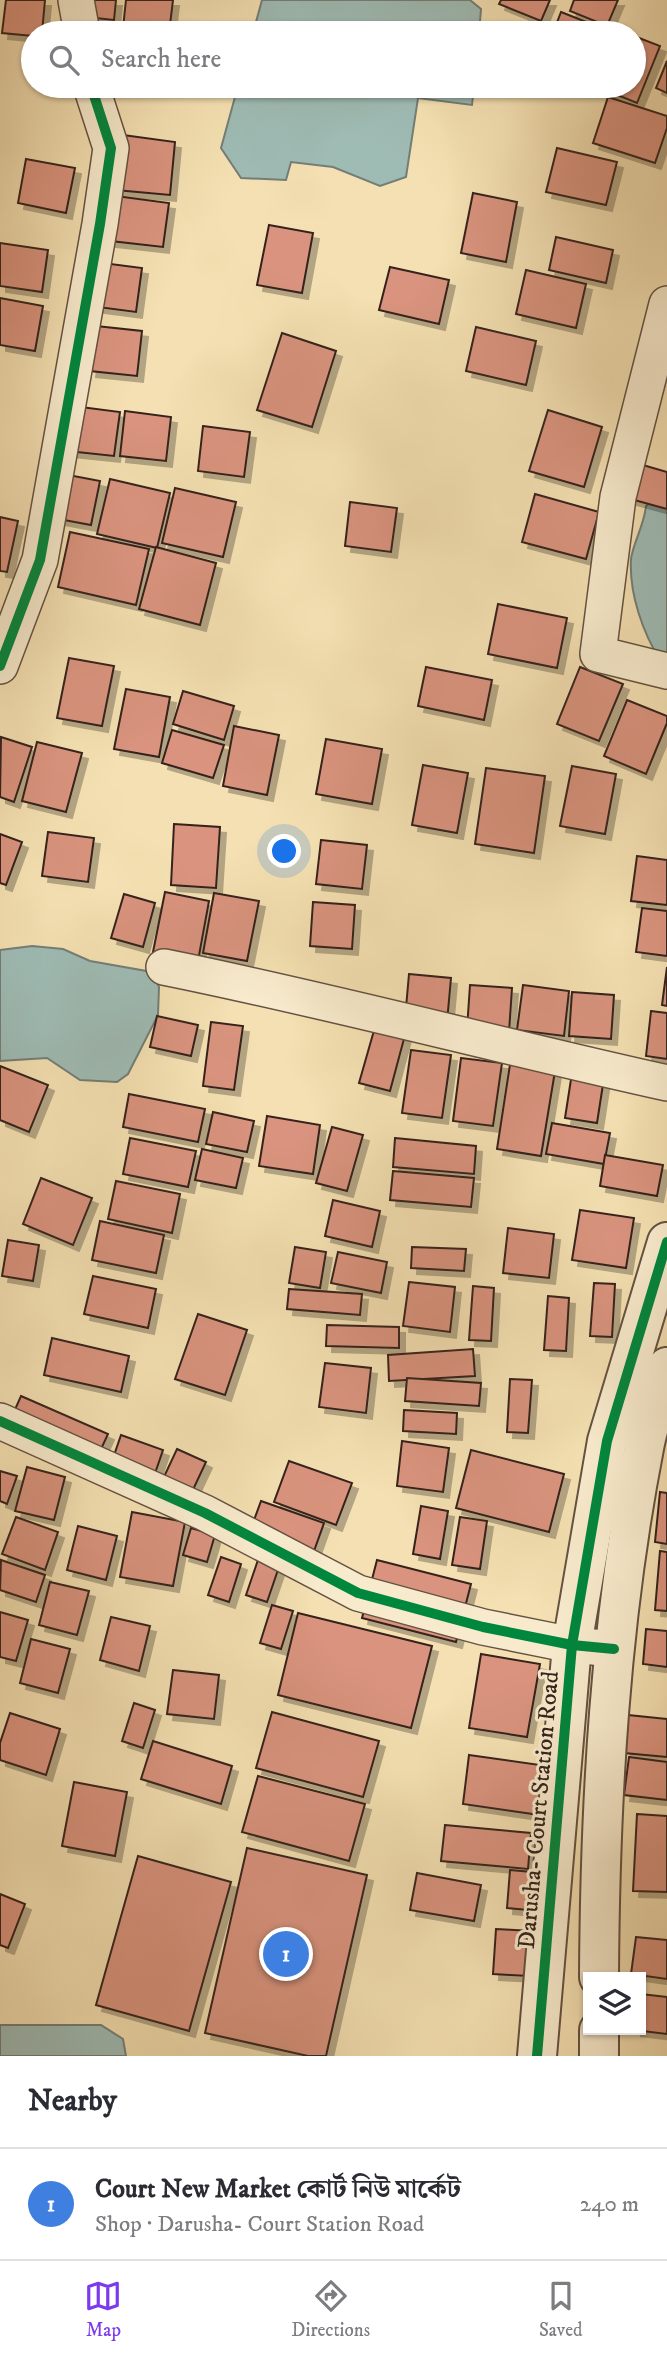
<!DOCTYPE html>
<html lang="en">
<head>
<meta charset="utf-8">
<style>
  body { margin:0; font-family:"IM FELL DW Pica","Noto Serif Bengali",serif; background:#f2f2f3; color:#2b2b33 }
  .controls { position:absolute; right:21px; bottom:21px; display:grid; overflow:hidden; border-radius:0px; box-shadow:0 2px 5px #0004 }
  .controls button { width:63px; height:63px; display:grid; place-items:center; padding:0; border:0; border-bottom:2px solid #e1e1e2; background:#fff; color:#2b2b33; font:35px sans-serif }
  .you { position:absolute; left:285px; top:852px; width:24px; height:24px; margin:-18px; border:5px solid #fff; border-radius:50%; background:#1a73e8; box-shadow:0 0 0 10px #1a73e833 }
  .badge { display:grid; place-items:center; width:46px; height:46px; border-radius:50%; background:#7c3aed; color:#fff; font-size:23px; font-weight:700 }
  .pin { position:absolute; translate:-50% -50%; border:4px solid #fff; box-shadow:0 2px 7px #0006 }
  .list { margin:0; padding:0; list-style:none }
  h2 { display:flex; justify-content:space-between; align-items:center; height:91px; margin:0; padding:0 28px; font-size:30px }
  h2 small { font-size:23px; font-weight:400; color:#7c7c81 }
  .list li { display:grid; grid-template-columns:46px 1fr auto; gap:21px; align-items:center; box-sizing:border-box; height:112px; padding:0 28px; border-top:2px solid #e1e1e2 }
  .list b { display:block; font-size:26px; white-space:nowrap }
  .list p { margin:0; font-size:23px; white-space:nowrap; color:#7c7c81 }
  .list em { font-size:23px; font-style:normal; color:#7c7c81 }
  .icon { flex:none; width:38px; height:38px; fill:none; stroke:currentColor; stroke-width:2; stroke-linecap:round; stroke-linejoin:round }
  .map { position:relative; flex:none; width:667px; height:2056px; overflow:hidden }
  .search { position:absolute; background:#fff; box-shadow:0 2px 5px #0004; left:21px; right:21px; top:21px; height:77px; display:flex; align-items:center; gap:18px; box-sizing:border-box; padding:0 24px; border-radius:38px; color:#7c7c81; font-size:26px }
  .sheet { height:203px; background:#fff }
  nav { display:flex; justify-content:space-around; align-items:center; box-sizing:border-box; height:98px; border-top:2px solid #e1e1e2; background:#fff; font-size:19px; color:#7c7c81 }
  nav a { display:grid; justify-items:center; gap:4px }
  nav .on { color:#7c3aed }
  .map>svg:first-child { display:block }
  .water { fill:#9ebbb4; stroke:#747e77; stroke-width:2 }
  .building { fill:#d9937e; stroke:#35231c; stroke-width:2; filter:url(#shadow) }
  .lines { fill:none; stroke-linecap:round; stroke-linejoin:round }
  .minor-casing { stroke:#655242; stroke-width:38 }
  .tertiary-casing { stroke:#655242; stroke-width:42 }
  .minor { stroke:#f8ebcd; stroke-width:35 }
  .tertiary { stroke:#f8ebcd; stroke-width:38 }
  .cycleway-casing { stroke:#f8ebcd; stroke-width:15 }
  .cycleway { stroke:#00873e; stroke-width:10 }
  .labels { text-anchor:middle; stroke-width:6; stroke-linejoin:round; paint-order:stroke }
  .street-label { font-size:24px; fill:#35231c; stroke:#f8ebcd }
</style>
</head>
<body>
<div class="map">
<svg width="667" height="2056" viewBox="0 0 667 2056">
  <defs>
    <filter id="shadow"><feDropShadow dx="6" dy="6" stdDeviation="0" flood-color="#0004"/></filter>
  </defs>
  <rect width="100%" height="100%" fill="#f4e0b2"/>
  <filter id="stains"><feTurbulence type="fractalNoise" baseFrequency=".00286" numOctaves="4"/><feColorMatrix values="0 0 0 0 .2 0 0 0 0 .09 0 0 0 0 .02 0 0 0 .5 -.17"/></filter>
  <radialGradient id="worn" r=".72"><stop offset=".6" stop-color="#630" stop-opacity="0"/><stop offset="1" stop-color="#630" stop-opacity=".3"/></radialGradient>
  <!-- water -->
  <g class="water">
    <polygon points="262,0 470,0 481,9 479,33 253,33"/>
    <polygon points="238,86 474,86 472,105 418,98 406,177 380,186 333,167 291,162 286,180 241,178 221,148"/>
    <path d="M 667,488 L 667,664 L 661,662 C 643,633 629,594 631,559 C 633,543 644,526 646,506 Z"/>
    <polygon points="32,946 63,949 90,961 152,972 159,987 158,1015 128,1074 117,1082 80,1080 47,1058 0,1061 0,950"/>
    <polygon points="0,2025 101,2025 123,2039 126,2056 0,2056"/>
  </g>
  <!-- building -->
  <g class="building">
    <polygon points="6,0 45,0 42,33 33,36 2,33"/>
    <polygon points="69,0 116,0 114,20 67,15"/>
    <polygon points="126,0 173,0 169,33 123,28"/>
    <polygon points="501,0 550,0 541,21 499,4"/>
    <polygon points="574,0 618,0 607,26 570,11"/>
    <polygon points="561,12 604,29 602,33 553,33"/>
    <polygon points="634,36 660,46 637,103 595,86 634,86"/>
    <polygon points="667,61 667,93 656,88"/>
    <polygon points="608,97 667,116 667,128 655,163 593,143"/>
    <polygon points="123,135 175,142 170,195 116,190"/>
    <polygon points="557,148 617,162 606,205 546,192"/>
    <polygon points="26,159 75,168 66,213 18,203"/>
    <polygon points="473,193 517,202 506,262 461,253"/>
    <polygon points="108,195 169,203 163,247 102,240"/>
    <polygon points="269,225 313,233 302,293 257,285"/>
    <polygon points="556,237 613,250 606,283 549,270"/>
    <polygon points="0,243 48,250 42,292 0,286"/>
    <polygon points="95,262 142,268 136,312 90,306"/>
    <polygon points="390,267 449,280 439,324 379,310"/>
    <polygon points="526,270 586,284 576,328 516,314"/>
    <polygon points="0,298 43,306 35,351 0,345"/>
    <polygon points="96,326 142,331 137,376 90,371"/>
    <polygon points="476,327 536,341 526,385 466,371"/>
    <polygon points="282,333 336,351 312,427 257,410"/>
    <polygon points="73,406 120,412 114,456 68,451"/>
    <polygon points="548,410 602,427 584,487 529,471"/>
    <polygon points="125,411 171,417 166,461 120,456"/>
    <polygon points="203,426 250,432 244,477 198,471"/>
    <polygon points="636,463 667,472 667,509 627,498"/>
    <polygon points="63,474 100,481 91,525 53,518"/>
    <polygon points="110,479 170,493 157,548 97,534"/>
    <polygon points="175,488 236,502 223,557 162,543"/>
    <polygon points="535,494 599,512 586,559 522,542"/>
    <polygon points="350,502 397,508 391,552 345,546"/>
    <polygon points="0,517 18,521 7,572 0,571"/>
    <polygon points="70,532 149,549 136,605 58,587"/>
    <polygon points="156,547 216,563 200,625 139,609"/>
    <polygon points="498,604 567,618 557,668 488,654"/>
    <polygon points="69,658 114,666 102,726 57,718"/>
    <polygon points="426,667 492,680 484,720 418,706"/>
    <polygon points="580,667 623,684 599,741 557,724"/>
    <polygon points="126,689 170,697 159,757 114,749"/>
    <polygon points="183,691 234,706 224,740 173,724"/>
    <polygon points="627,700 667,716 667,723 646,774 604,756"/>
    <polygon points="234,726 279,735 267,795 223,786"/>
    <polygon points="172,730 224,745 213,778 162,763"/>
    <polygon points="1,737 32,747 14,802 0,797"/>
    <polygon points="326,739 382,749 372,804 316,794"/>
    <polygon points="37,742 82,753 66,812 22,801"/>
    <polygon points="423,765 468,773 457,833 412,825"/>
    <polygon points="572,766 616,774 605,834 560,826"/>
    <polygon points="486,768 545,776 534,853 475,844"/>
    <polygon points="174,824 220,827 216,888 171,885"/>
    <polygon points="48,832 94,838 88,882 42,876"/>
    <polygon points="0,834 22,842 6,885 0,883"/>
    <polygon points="321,840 367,845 362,889 316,884"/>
    <polygon points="637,856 667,860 667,905 631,901"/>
    <polygon points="165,892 209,901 198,961 153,952"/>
    <polygon points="214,893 259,901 247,961 203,953"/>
    <polygon points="124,894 155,903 143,947 111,938"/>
    <polygon points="313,902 355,905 352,949 310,946"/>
    <polygon points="642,908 667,911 667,956 636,952"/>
    <polygon points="667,967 667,1006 662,1005"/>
    <polygon points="409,974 451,978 447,1022 405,1019"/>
    <polygon points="470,985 512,988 509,1032 467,1029"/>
    <polygon points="523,985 569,991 564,1036 517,1030"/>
    <polygon points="572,992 614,995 611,1039 569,1036"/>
    <polygon points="651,1011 667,1013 667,1059 646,1056"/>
    <polygon points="157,1016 198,1025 191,1056 150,1047"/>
    <polygon points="211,1022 243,1026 234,1090 203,1086"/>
    <polygon points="375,1027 405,1035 390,1091 359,1083"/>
    <polygon points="411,1050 451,1055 442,1118 402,1113"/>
    <polygon points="461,1058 502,1063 493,1126 453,1121"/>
    <polygon points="511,1058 556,1065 541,1156 497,1149"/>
    <polygon points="574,1060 606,1065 597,1123 565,1118"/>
    <polygon points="0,1066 48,1085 29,1132 0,1120"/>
    <polygon points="129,1094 205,1109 198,1142 123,1127"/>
    <polygon points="213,1112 254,1121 247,1152 206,1144"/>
    <polygon points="267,1116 320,1125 313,1174 259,1166"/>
    <polygon points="552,1123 610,1133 604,1164 546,1154"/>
    <polygon points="332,1127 363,1135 347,1191 316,1183"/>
    <polygon points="130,1138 196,1151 188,1187 123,1174"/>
    <polygon points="395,1138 476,1146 474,1174 393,1167"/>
    <polygon points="202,1149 243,1158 236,1188 195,1180"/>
    <polygon points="605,1155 663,1165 657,1196 600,1186"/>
    <polygon points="393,1171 474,1178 471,1207 390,1200"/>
    <polygon points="41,1178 92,1198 73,1245 23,1224"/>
    <polygon points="116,1181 180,1194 172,1233 108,1219"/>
    <polygon points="333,1200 380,1211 372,1247 325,1236"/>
    <polygon points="580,1210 634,1218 626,1268 572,1260"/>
    <polygon points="100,1221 164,1235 156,1273 92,1260"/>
    <polygon points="508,1228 554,1234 549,1278 503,1273"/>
    <polygon points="8,1240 39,1245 33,1281 2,1276"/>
    <polygon points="295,1247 326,1252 320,1288 289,1283"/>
    <polygon points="412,1247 466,1249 464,1271 411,1268"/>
    <polygon points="338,1252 387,1262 381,1293 331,1283"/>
    <polygon points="93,1276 156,1289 148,1328 84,1314"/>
    <polygon points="409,1282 455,1287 450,1332 403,1326"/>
    <polygon points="594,1283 615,1284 612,1337 590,1336"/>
    <polygon points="473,1286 494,1288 491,1341 469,1340"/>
    <polygon points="289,1289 362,1294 360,1315 287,1309"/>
    <polygon points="548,1296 569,1298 566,1351 544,1350"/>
    <polygon points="198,1314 247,1330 225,1395 175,1379"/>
    <polygon points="327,1325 399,1327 399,1348 326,1346"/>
    <polygon points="52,1338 129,1356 121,1392 44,1375"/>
    <polygon points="473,1349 475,1376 389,1381 388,1355"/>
    <polygon points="325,1363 371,1368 366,1413 319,1407"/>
    <polygon points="407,1378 481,1383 479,1406 405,1401"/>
    <polygon points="510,1379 532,1380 528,1433 507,1432"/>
    <polygon points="21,1396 108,1434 90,1473 4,1434"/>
    <polygon points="404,1410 457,1413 456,1434 403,1431"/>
    <polygon points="121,1435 163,1450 151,1485 109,1470"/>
    <polygon points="402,1441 449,1448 443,1492 397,1486"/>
    <polygon points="177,1449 206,1462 191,1494 162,1481"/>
    <polygon points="471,1450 564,1474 549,1532 456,1508"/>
    <polygon points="289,1461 352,1483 336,1525 274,1502"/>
    <polygon points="27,1467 65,1477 54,1520 15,1511"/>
    <polygon points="0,1471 17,1476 7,1504 0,1501"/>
    <polygon points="660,1492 667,1493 667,1544 655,1542"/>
    <polygon points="261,1501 324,1523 309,1565 246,1542"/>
    <polygon points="421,1506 448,1511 440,1559 413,1554"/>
    <polygon points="132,1512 185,1522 173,1586 120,1577"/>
    <polygon points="16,1517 58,1532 45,1570 2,1554"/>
    <polygon points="460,1517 487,1521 480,1569 452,1565"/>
    <polygon points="78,1526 117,1536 106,1580 67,1570"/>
    <polygon points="191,1528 215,1535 207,1562 183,1555"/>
    <polygon points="660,1551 667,1552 667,1611 655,1610"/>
    <polygon points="221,1557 241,1564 229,1602 208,1595"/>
    <polygon points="259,1557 280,1564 267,1602 246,1595"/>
    <polygon points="1,1560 45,1575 36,1602 0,1590"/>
    <polygon points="377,1560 471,1584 456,1642 362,1618"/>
    <polygon points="50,1582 89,1591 77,1635 39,1625"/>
    <polygon points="272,1605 293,1611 281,1649 260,1643"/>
    <polygon points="0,1612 28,1620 16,1661 0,1657"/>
    <polygon points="298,1613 432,1646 411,1728 278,1695"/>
    <polygon points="111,1617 150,1626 139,1671 100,1660"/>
    <polygon points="646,1629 667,1631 667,1667 643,1664"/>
    <polygon points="31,1639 70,1649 58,1693 20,1683"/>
    <polygon points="481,1654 540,1664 527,1737 469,1728"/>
    <polygon points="173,1670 219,1675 214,1719 167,1714"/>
    <polygon points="134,1703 155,1710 143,1748 122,1741"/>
    <polygon points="272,1712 379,1741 363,1797 256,1768"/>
    <polygon points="10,1713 60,1729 46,1775 0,1760 0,1743"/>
    <polygon points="628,1715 667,1719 667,1757 624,1753"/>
    <polygon points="153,1741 232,1766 221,1804 141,1779"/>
    <polygon points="469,1755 547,1766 540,1815 463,1804"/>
    <polygon points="629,1757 667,1762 667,1800 624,1795"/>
    <polygon points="258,1776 365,1804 349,1861 242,1832"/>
    <polygon points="74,1782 127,1792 115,1856 62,1846"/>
    <polygon points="637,1814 667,1816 667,1892 633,1891"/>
    <polygon points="445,1825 531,1833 528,1869 441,1861"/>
    <polygon points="247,1848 367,1875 326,2056 308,2056 205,2033"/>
    <polygon points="138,1856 231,1882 189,2031 96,2005"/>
    <polygon points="510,1870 543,1873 539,1911 507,1908"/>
    <polygon points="417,1873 481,1885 474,1921 410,1910"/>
    <polygon points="0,1894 25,1904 8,1948 0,1945"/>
    <polygon points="496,1929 532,1931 529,1976 493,1974"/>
    <polygon points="636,1937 667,1940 667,1979 631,1974"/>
    <polygon points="641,1994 667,1997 667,2034 634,2030 641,2030"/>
  </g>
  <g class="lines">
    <!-- minor casing -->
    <g class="minor-casing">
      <g id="minor">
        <polyline points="76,0 82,33"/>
        <polyline points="667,304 618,497 598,654 667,671"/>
        <polyline points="0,666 40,560 100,224 111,148 91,86"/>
        <path d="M 164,967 C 333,1001 499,1046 667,1083"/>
        <polyline points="0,1421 205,1513 358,1593 483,1627 572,1645 614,1649"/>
      </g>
    </g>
    <!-- tertiary casing -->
    <g class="tertiary-casing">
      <g id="tertiary">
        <path d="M 599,1977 C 600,1801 610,1622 644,1448 C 649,1421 659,1394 667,1367"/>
        <polyline points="537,2056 572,1645 607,1441 667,1242"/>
        <polyline points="599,2056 599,2030"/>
      </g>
    </g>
    <!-- minor -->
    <use href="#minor" class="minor"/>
    <!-- tertiary -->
    <use href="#tertiary" class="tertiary"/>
    <!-- cycleway casing -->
    <g class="cycleway-casing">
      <g id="cycleway">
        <polyline points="0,666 40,560 100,224 111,148 91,86"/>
        <polyline points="0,1421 205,1513 358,1593 483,1627 572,1645 614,1649"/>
        <polyline points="537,2056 572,1645 607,1441 667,1242"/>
      </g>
    </g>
    <!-- cycleway -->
    <use href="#cycleway" class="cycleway"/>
  </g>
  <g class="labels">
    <!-- street labels -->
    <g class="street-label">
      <text transform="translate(538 1810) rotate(-85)" y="8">Darusha- Court Station Road</text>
    </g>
  </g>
  <rect width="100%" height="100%" filter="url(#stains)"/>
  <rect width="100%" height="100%" fill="url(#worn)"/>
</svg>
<div class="controls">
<button><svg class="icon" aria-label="layers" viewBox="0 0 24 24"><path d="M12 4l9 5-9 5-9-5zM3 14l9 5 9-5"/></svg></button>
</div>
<div class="you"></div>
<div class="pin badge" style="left:286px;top:1954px;background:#3f7fe0">1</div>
<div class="search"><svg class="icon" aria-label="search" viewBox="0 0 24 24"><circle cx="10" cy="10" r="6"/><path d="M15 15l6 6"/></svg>Search here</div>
</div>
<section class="sheet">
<h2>Nearby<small></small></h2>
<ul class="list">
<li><span class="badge" style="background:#3f7fe0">1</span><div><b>Court New Market কোর্ট নিউ মার্কেট</b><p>Shop · Darusha- Court Station Road</p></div><em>240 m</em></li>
</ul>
</section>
<nav>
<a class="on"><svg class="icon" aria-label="map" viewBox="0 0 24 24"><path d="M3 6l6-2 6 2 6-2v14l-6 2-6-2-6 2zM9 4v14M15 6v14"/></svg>Map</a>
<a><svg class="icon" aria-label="directions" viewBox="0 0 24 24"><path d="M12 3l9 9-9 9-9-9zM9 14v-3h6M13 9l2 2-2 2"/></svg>Directions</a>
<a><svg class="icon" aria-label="saved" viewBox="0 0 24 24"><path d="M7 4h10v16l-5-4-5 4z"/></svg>Saved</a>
</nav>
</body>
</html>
